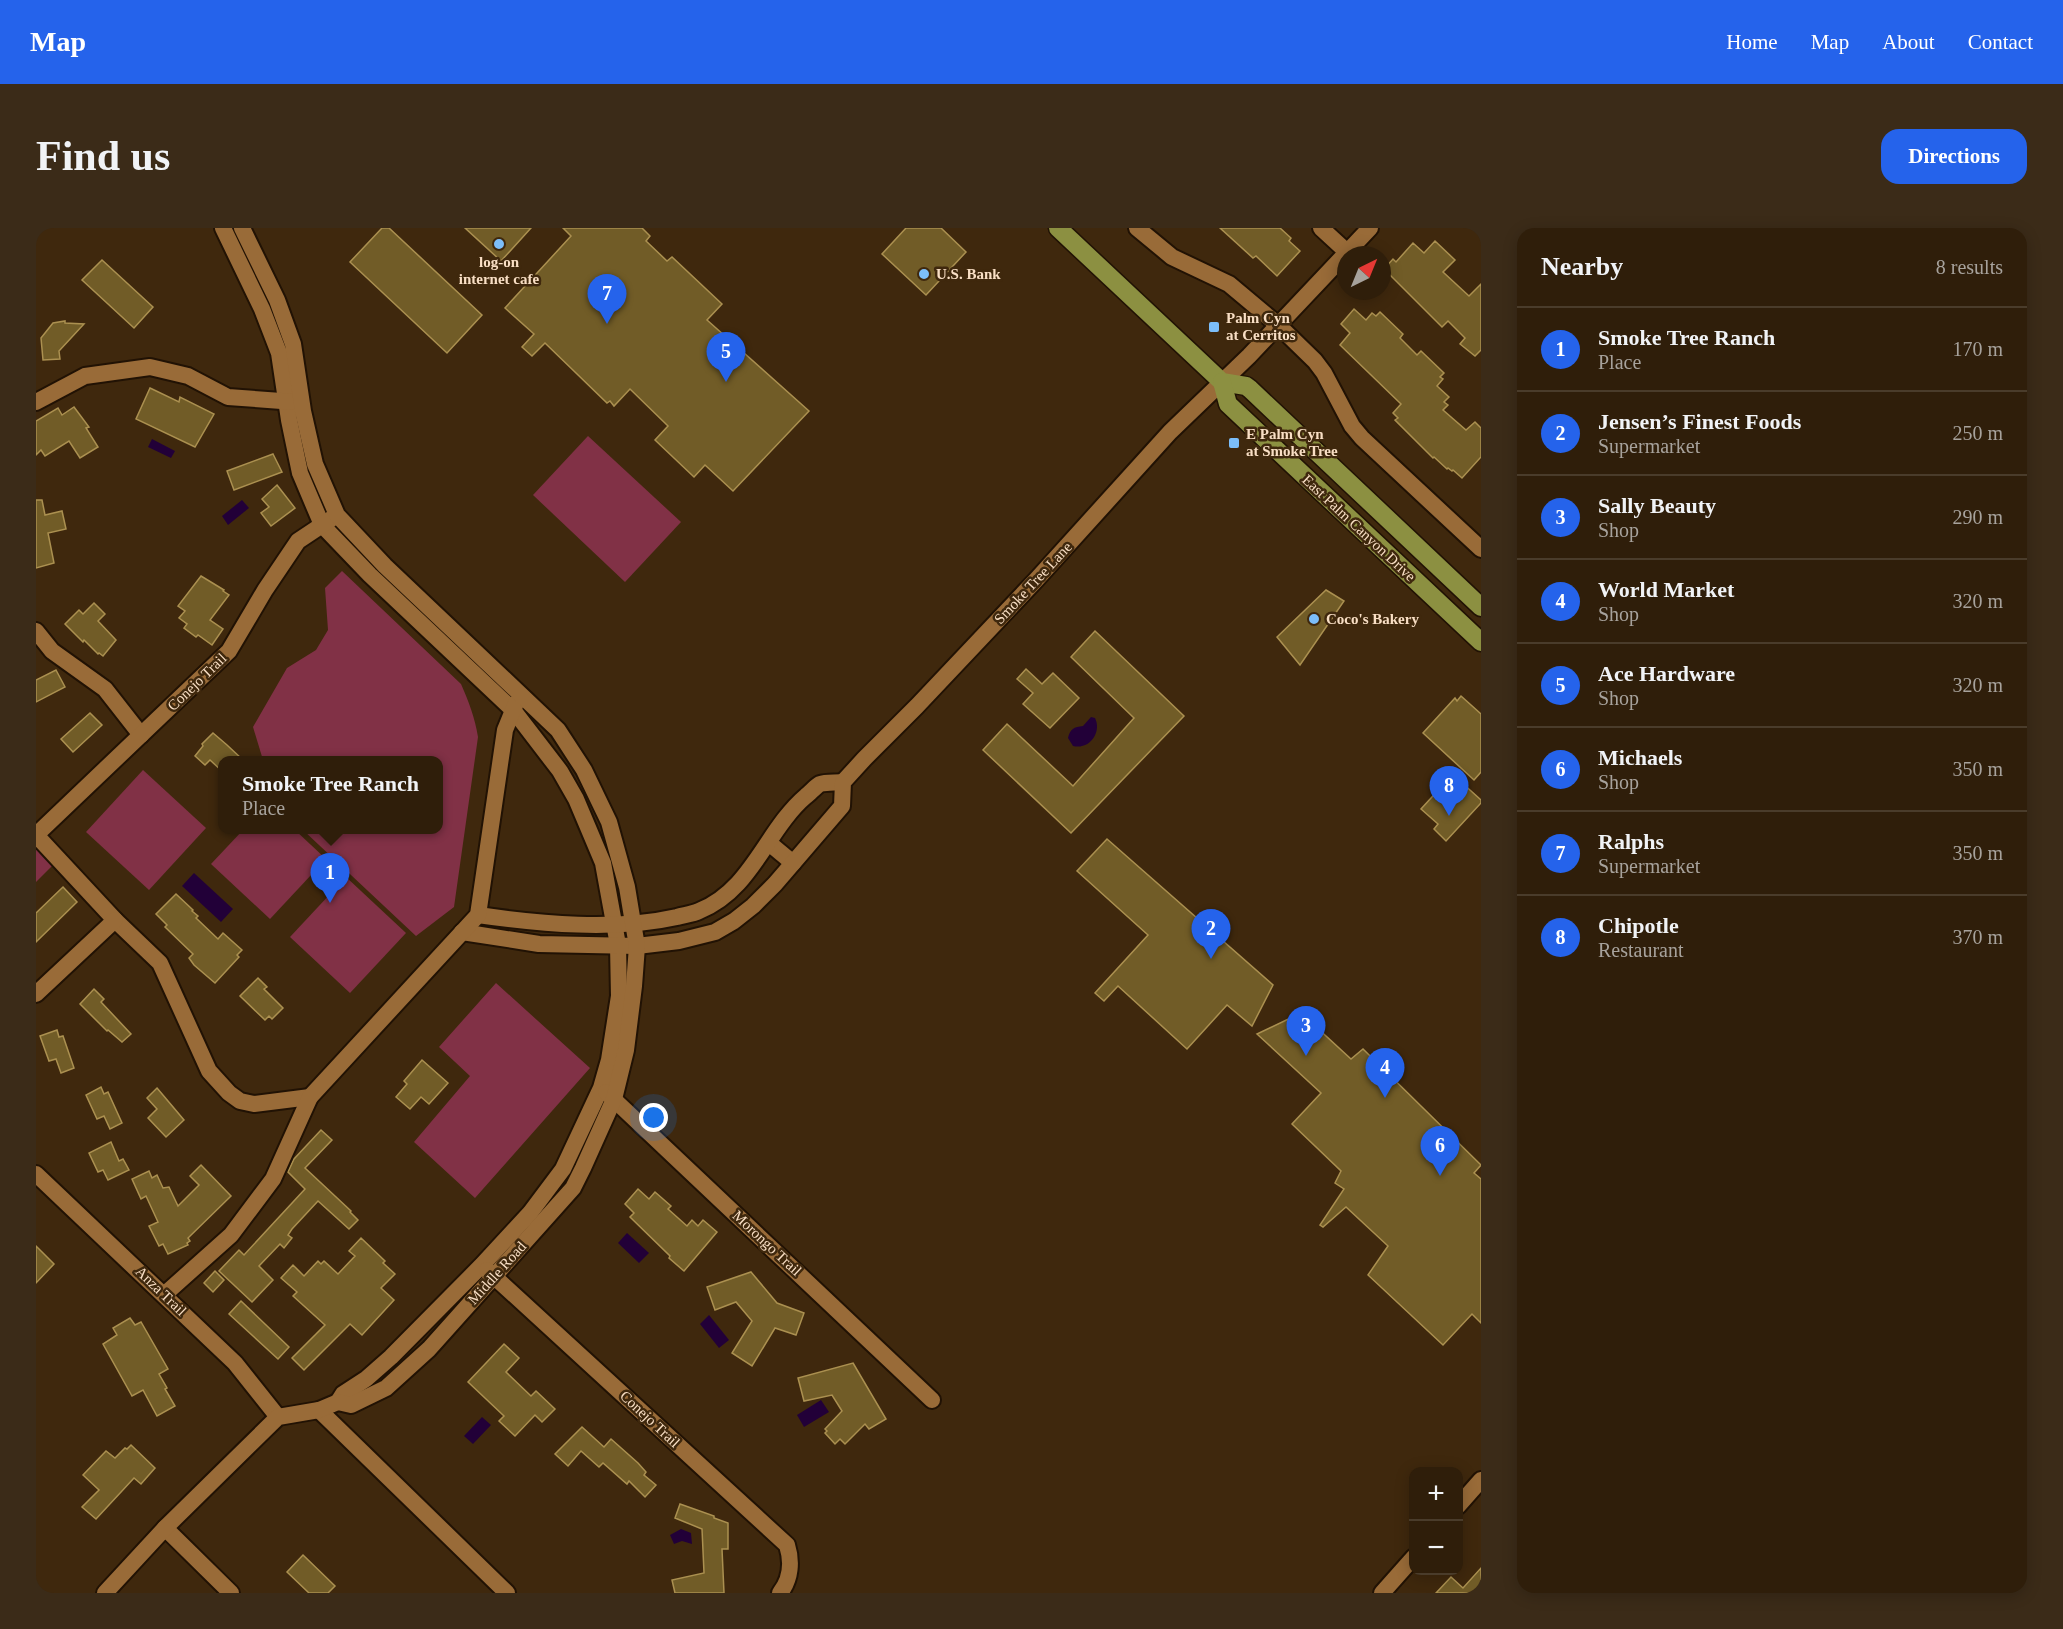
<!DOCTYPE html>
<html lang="en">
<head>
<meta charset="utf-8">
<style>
  body { margin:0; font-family:Georgia,serif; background:#3b2b18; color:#f1f3f6 }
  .controls { position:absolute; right:18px; bottom:18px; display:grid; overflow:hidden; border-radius:12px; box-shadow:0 3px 15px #0003 }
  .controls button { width:54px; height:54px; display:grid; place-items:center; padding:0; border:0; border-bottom:2px solid #4a3c2b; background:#2f1e0a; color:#f1f3f6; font:30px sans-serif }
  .compass { position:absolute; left:1301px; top:18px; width:54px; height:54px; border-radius:50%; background:#2f1e0a; box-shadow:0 3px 15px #0003; rotate:43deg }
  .you { position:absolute; left:618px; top:890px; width:21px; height:21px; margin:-15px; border:4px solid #fff; border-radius:50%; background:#1a73e8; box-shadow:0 0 0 9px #1a73e833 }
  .badge { display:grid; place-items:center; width:39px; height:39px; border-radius:50%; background:#2563eb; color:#fff; font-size:20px; font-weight:700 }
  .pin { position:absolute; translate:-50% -50px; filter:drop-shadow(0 2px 3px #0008) }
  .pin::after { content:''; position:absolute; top:32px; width:21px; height:18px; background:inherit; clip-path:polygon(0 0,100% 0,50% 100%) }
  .popup { position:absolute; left:182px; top:528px; width:225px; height:78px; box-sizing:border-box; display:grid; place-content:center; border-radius:12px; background:#2f1e0a; filter:drop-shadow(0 2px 4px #0005); font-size:20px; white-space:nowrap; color:#a7a29c }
  .popup b { font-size:22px; color:#f1f3f6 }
  .popup::after { content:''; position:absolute; left:50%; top:100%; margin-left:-12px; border:12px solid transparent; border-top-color:#2f1e0a }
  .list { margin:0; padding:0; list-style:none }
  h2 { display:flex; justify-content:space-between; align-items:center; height:78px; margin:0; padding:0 24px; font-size:26px }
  h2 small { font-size:20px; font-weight:400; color:#a7a29c }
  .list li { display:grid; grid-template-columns:39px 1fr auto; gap:18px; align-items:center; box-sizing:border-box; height:84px; padding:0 24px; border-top:2px solid #4a3c2b }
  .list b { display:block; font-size:22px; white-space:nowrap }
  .list p { margin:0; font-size:20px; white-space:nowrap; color:#a7a29c }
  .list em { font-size:20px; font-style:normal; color:#a7a29c }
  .map { position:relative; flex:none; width:1445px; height:1365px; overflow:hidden; border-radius:18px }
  header { display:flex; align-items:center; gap:36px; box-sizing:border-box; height:84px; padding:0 30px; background:#2563eb; color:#fff }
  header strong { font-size:28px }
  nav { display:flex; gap:33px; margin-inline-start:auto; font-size:21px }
  .intro { display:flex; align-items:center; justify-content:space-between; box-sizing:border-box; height:144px; padding:0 36px }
  h1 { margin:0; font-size:42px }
  .button { padding:15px 27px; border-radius:18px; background:#2563eb; color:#fff; font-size:21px; font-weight:700 }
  main { display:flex; gap:36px; padding:0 36px }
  aside { flex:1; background:#2f1e0a; border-radius:18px; box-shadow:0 3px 15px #0003 }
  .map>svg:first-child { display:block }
  .green { fill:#813146 }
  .water { fill:#220038 }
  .building { fill:#715c27; stroke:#ab9050; stroke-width:1.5 }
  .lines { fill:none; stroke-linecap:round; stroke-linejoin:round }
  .minor-casing { stroke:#211204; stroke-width:20 }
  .major-casing { stroke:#211204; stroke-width:21 }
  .minor { stroke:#996b38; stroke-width:16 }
  .major { stroke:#8c9041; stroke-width:18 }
  .poi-dot { fill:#7cbef9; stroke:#3f280d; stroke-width:2 }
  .labels { text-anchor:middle; stroke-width:5; stroke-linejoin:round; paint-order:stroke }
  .poi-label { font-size:15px; font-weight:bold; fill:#f9dfc5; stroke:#3f280d; text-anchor:start }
  .street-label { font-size:15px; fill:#f9dfc5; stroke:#3f280d }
</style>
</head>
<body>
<header>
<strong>Map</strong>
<nav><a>Home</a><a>Map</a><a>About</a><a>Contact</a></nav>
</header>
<div class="intro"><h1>Find us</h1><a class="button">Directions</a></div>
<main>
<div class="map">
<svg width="1445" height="1365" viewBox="0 0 1445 1365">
  <rect width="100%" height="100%" fill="#3f280d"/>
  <!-- green -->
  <g class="green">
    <polygon points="552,208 645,294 589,354 497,267"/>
    <path d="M 306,343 L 425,456 C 433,474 439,490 442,509 L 418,679 L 380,708 L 267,602 L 402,602 L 402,532 L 227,532 L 217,499 L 251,440 L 280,422 L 292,402 L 289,360 Z"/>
    <polygon points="107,542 170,600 113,662 50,604"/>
    <polygon points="207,602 259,602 290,631 234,691 175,636"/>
    <polygon points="0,621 17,637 0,654"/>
    <polygon points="310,649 370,705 314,765 254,709"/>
    <polygon points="460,755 554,840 439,970 378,914 434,848 403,819"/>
  </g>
  <!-- water -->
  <g class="water">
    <polygon points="116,211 139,223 135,230 112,219"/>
    <polygon points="206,272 213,280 192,297 186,288"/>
    <path d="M 1055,489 L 1059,490 C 1066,504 1054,522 1037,518 L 1032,510 C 1034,501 1038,499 1047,498 Z"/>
    <polygon points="158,645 197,681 185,694 146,658"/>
    <polygon points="591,1005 613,1025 603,1035 582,1015"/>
    <polygon points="673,1087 693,1112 683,1120 664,1096"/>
    <polygon points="785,1172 793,1184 768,1199 761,1187"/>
    <polygon points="446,1189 455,1197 437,1216 428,1208"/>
    <polygon points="645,1301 655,1305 656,1316 646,1313 638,1316 634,1307"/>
  </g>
  <!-- building -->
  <g class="building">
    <polygon points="346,0 353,0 446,87 411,125 314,34"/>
    <polygon points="429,0 495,0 465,33"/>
    <polygon points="527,0 606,0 614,8 610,13 631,33 636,29 686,76 671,92 773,183 697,263 669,237 658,249 619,212 632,198 594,161 578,178 574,173 571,175 509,115 496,128 486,119 498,106 469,80 535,8"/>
    <polygon points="870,0 905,0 930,24 890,67 846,26"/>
    <polygon points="1184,0 1244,0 1255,10 1253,13 1264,23 1241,48 1220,28 1217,30"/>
    <polygon points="1399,13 1419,32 1407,44 1433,68 1445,56 1445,122 1439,128 1424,116 1429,110 1412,93 1406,99 1348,41 1357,31 1360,34 1377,15 1388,25"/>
    <polygon points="66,32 117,79 98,100 46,52"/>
    <polygon points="1318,81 1330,92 1336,85 1340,88 1344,84 1367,106 1364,110 1381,127 1385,123 1408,145 1404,149 1407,151 1401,158 1413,169 1408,174 1412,177 1407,182 1430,202 1439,194 1445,200 1445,229 1426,250 1417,242 1416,243 1412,240 1411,241 1398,229 1397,230 1359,192 1362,190 1357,185 1365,176 1304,117 1314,105 1305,96"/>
    <polygon points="29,93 29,95 48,96 23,123 24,131 7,132 5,110 17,95"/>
    <polygon points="114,160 143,174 144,169 178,186 159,219 100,191"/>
    <polygon points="38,179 53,199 50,200 62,219 44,230 33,213 9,228 5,222 0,227 0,193 22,180 26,187"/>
    <polygon points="237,226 246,244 198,262 191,243"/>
    <polygon points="241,257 259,280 235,298 225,285 233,279 226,271"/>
    <polygon points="0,272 6,272 9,287 26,283 30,301 12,305 18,335 0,340"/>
    <polygon points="165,348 188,362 187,363 193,367 174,392 187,401 176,417 162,407 160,409 148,400 151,396 143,390 149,383 142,378"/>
    <polygon points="1290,362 1308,373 1264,437 1241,409"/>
    <polygon points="58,375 69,386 62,393 80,412 67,428 63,425 62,426 48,412 47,414 29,396 43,382 47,386"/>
    <polygon points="1059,403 1148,488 1035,605 947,522 971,496 1037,558 1098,490 1035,429"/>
    <polygon points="990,441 1006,456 1017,445 1043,470 1014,500 987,476 997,465 981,451"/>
    <polygon points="20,442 29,459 0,474 0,452"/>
    <polygon points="1425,468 1445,486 1445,544 1438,552 1387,505 1419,470 1421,473"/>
    <polygon points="54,485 66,497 37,524 25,511"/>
    <polygon points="177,505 191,517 207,532 186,532 186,543 174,532 169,537 159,528 167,518 166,516"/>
    <polygon points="1424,553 1445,572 1445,575 1410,613 1398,601 1402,596 1385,581 1406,558 1412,564"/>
    <polygon points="1071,611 1237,757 1216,798 1191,777 1151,821 1082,758 1068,773 1059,765 1112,707 1041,643"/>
    <polygon points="27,659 41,674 0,714 0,685"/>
    <polygon points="140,666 157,682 156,683 162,688 160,690 182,711 187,705 206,722 201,727 203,729 179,755 158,737 153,730 157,726 129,699 131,697 120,686"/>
    <polygon points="222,750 231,759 228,761 247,780 236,791 233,788 229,792 204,768"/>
    <polygon points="58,761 68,771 65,774 95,806 86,814 72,802 71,803 44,776"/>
    <polygon points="1265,785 1315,831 1327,821 1445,937 1438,945 1445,951 1445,1095 1436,1086 1407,1117 1332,1047 1352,1018 1310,979 1287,999 1284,997 1308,961 1299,955 1305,943 1256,896 1285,865 1221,806"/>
    <polygon points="21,802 23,809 27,808 38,840 25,845 20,831 13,833 4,808"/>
    <polygon points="386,832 412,855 393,876 385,869 374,881 360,869 371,856 368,853"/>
    <polygon points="65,859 68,866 72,864 86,895 74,901 68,888 61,891 50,867"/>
    <polygon points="121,860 148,892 130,909 112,890 121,881 111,870"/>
    <polygon points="285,902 296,912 269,940 315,983 314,984 322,992 313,1001 282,973 256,1001 252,1007 256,1010 248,1020 244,1016 223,1038 237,1052 216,1074 183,1043 203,1022 208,1027 269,961 252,944 258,931"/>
    <polygon points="75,914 83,933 87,931 93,942 72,952 67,942 62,944 53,925"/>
    <polygon points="165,937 195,968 152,1010 154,1013 151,1015 152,1017 132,1026 127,1016 123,1018 113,998 122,994 110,968 105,971 96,951 113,943 116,950 121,947 127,960 133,959 142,978 163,957 154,948"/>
    <polygon points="602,961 613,971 619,964 635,978 632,981 651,998 656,992 662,998 667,992 681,1004 648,1043 633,1030 634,1028 594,989 598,985 589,976"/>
    <polygon points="325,1010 349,1033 347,1035 359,1046 345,1060 358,1072 326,1107 314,1096 268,1142 256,1130 289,1097 257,1068 261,1064 245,1050 257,1037 268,1048 282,1033 285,1036 288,1033 302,1046 319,1028 313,1023"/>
    <polygon points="0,1018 18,1036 0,1055"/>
    <polygon points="179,1043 188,1052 177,1064 168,1055"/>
    <polygon points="715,1044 741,1075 768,1085 760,1107 739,1100 716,1138 696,1125 716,1093 700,1074 679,1082 671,1059"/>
    <polygon points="205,1073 253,1119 242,1131 193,1086"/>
    <polygon points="94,1090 99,1097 105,1094 132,1141 123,1146 131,1160 129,1161 139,1178 121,1188 107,1162 96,1168 67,1116 81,1107 77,1100"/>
    <polygon points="468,1116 483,1130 470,1144 495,1168 500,1163 519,1181 506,1194 499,1187 479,1208 463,1193 468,1188 432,1154"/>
    <polygon points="817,1135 850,1191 833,1201 829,1196 809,1216 804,1211 799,1216 789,1205 791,1203 789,1201 806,1183 796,1167 768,1173 762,1150"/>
    <polygon points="546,1199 568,1219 575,1211 602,1235 610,1244 608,1247 620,1257 609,1269 593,1253 591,1256 567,1235 563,1239 545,1223 532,1238 519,1226"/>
    <polygon points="95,1217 119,1240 105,1256 98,1250 60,1291 46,1279 63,1262 47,1247 70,1223 79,1230 89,1220 91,1221"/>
    <polygon points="644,1276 678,1288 678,1290 692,1295 692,1321 686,1321 688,1365 639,1365 636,1352 668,1345 666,1301 639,1290"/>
    <polygon points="267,1327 299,1358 292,1365 273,1365 251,1344"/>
    <polygon points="1445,1340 1445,1365 1400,1365 1415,1349 1427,1360"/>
  </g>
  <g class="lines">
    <!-- minor casing -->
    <g class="minor-casing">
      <g id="minor">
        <polyline points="187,0 226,81 243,125 253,192 264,245 286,297 334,347 478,483 524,543 540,571 567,635 582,717 583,768 573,832 565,860 527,941 494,985 446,1037 355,1129 330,1151 307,1166 302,1174"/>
        <polyline points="1101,0 1136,29 1193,56 1242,97 1279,133 1288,145 1316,198 1326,210 1445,321"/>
        <polyline points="1285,0 1311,24"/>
        <polyline points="0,174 49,148 114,139 152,148 192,169 259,174"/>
        <polyline points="0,403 16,423 69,461 105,507"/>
        <polyline points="0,607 193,423 229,362 262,313 295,291"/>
        <polyline points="0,607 79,692 124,735 173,843 193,865 204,873 218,876 274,869"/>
        <polyline points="733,615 757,635"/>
        <path d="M 442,687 C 505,696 579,703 641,689 C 648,687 657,686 663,683 C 716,662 730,602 770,568 C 774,565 780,558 784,556 C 790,554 801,555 807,554"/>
        <polyline points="426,704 503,716 601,718 643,713 679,704 698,693 717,678 739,656 806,578 807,554 828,531 881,478 1000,352 1134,204 1213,128 1334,0"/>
        <polyline points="0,766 79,692"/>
        <polyline points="570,864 896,1172"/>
        <polyline points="0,946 199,1135 242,1189"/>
        <path d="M 451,1042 L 751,1317 C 756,1333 755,1351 744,1365"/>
        <polyline points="129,1066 195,1007 237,951 274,869 442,687 469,502 480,475"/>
        <polyline points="283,1182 471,1365"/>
        <polyline points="1422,1278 1445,1252"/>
        <polyline points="129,1300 195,1365"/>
        <polyline points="69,1365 129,1300 242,1189 283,1182 302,1174 315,1177 350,1160 393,1121 537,960 547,940 578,871 590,822 598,758 601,718 597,695 591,659 573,594 548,542 522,502 349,338 301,287 279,236 267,183 257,116 241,72 206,0"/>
        <polyline points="1346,1365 1378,1329"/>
      </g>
    </g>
    <!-- major casing -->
    <g class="major-casing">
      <g id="major">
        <polyline points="1022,0 1186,154 1210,158 1214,161 1445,379"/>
        <polyline points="1186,154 1192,176 1445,414"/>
      </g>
    </g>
    <!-- minor -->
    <use href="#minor" class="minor"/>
    <!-- major -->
    <use href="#major" class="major"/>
  </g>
  <!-- markers -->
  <g class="poi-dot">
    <circle cx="463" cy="16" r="6"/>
    <circle cx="888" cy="46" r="6"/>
    <rect x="1172" y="93" width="12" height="12" rx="3"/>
    <rect x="1192" y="209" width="12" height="12" rx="3"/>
    <circle cx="1278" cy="391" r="6"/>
  </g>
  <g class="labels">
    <!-- poi labels -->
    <g class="poi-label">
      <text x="463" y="39" text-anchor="middle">log-on<tspan x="463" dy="17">internet cafe</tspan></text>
      <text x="900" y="51">U.S. Bank</text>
      <text x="1190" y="95">Palm Cyn<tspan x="1190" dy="17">at Cerritos</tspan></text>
      <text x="1210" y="211">E Palm Cyn<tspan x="1210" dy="17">at Smoke Tree</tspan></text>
      <text x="1290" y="396">Coco's Bakery</text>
    </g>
    <!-- street labels -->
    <g class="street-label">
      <text transform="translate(1323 300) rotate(43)" y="5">East Palm Canyon Drive</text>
      <text transform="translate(997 355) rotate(-47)" y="5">Smoke Tree Lane</text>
      <text transform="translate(161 454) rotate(-44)" y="5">Conejo Trail</text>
      <text transform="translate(731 1015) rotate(43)" y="5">Morongo Trail</text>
      <text transform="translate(461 1045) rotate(-48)" y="5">Middle Road</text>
      <text transform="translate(125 1063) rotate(44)" y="5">Anza Trail</text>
      <text transform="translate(614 1191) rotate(43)" y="5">Conejo Trail</text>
    </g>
  </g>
</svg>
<div class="controls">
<button>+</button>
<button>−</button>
</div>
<svg class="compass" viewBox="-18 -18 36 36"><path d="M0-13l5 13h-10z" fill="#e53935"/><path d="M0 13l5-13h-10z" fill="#a7a29c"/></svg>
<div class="you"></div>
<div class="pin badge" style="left:294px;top:675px">1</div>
<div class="popup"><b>Smoke Tree Ranch</b>Place</div>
<div class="pin badge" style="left:1175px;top:731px">2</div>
<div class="pin badge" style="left:1270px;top:828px">3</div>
<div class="pin badge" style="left:1349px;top:870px">4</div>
<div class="pin badge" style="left:690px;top:154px">5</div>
<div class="pin badge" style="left:1404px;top:948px">6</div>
<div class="pin badge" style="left:571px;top:96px">7</div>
<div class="pin badge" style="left:1413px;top:588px">8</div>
</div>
<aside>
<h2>Nearby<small>8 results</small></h2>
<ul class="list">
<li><span class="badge">1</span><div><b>Smoke Tree Ranch</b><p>Place</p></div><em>170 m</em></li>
<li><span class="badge">2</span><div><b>Jensen’s Finest Foods</b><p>Supermarket</p></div><em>250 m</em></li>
<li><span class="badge">3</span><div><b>Sally Beauty</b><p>Shop</p></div><em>290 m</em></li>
<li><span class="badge">4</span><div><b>World Market</b><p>Shop</p></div><em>320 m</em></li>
<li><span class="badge">5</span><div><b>Ace Hardware</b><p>Shop</p></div><em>320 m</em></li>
<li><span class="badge">6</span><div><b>Michaels</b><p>Shop</p></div><em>350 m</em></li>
<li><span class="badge">7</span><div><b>Ralphs</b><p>Supermarket</p></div><em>350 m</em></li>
<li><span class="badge">8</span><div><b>Chipotle</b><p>Restaurant</p></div><em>370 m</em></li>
</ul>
</aside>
</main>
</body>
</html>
